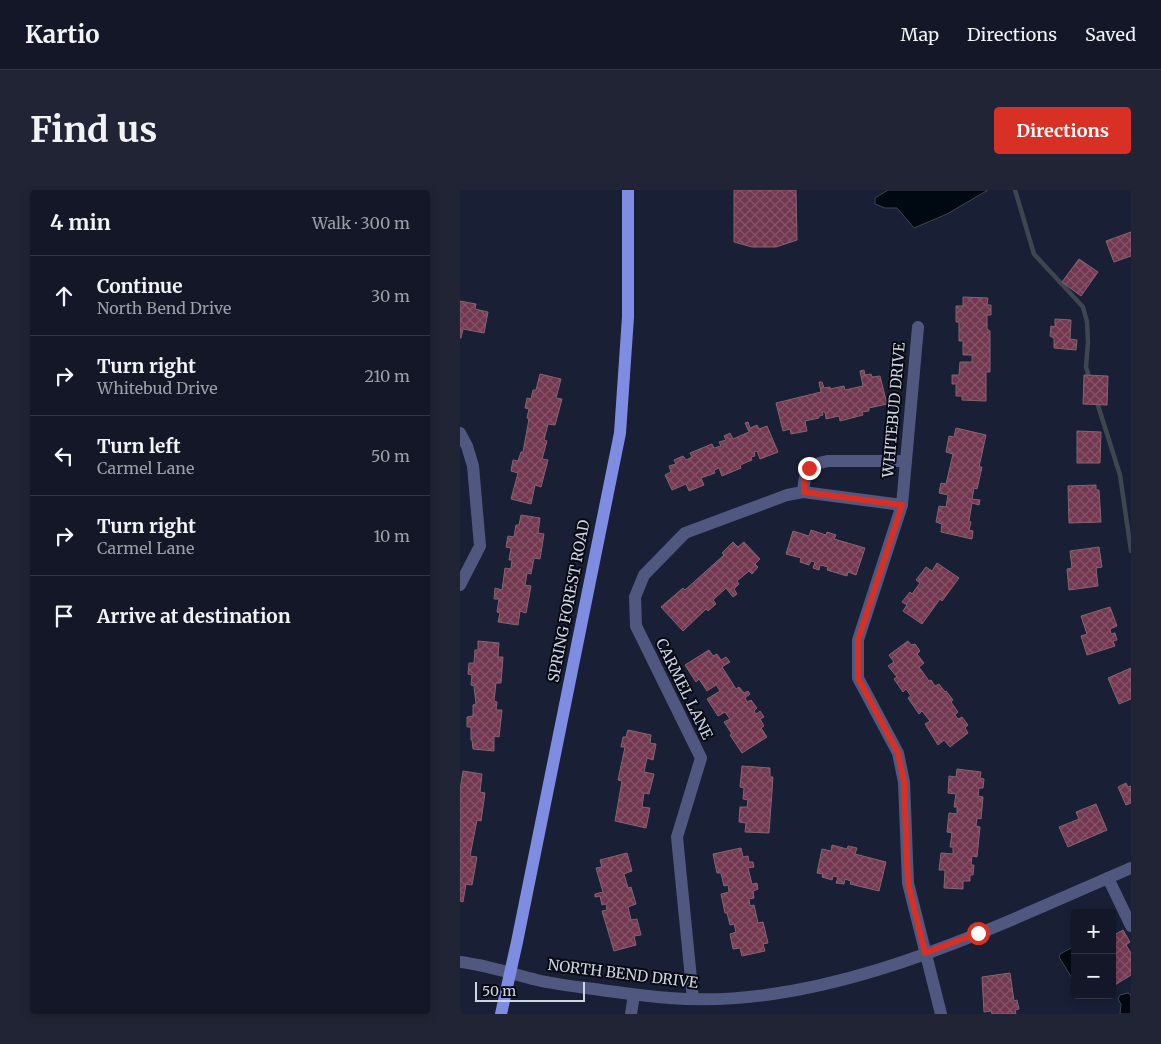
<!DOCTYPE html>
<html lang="en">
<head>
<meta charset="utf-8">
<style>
  body { margin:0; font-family:Merriweather,serif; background:#202434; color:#f1f3f6 }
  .controls { position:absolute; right:15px; bottom:15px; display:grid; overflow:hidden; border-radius:5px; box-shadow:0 2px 8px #0003 }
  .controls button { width:45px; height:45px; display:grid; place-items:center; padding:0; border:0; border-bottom:1px solid #323645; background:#131728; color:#f1f3f6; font:25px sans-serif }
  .scale { position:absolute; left:15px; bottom:12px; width:110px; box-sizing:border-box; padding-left:5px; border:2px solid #cfd4e2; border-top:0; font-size:14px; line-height:18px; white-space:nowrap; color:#cfd4e2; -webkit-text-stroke:4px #070a13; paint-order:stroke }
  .stop { position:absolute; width:15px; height:15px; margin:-11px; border:4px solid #d93025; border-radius:50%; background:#fff }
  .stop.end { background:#d93025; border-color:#fff; box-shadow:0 1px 5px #0008 }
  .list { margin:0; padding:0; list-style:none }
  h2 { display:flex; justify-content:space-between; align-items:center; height:65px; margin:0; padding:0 20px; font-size:21px }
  h2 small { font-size:16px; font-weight:400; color:#9d9fa8 }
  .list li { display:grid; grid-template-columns:32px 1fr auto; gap:15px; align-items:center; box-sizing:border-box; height:80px; padding:0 20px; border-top:1px solid #323645 }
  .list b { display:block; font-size:19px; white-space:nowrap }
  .list p { margin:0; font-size:16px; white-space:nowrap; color:#9d9fa8 }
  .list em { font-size:16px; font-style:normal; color:#9d9fa8 }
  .icon { flex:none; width:28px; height:28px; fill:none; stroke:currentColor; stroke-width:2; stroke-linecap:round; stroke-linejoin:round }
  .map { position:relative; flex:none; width:671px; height:824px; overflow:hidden; border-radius:5px }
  header { display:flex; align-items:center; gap:30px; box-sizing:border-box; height:70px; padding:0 25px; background:#131728; border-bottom:1px solid #323645 }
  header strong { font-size:24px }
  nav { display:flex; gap:28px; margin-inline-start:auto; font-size:18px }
  .intro { display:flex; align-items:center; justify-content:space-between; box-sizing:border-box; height:120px; padding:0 30px }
  h1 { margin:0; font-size:35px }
  .button { padding:12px 22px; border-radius:5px; background:#d93025; color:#fff; font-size:18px; font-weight:700 }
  main { display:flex; gap:30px; padding:0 30px }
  aside { flex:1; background:#131728; border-radius:5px; box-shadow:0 2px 8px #0003 }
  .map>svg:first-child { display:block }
  .water { fill:#000911; stroke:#3e4650 }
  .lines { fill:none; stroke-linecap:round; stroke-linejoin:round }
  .stream { stroke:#3e4650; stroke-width:4.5 }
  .building { fill:url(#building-cross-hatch); stroke:#83656f }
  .minor { stroke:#505880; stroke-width:12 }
  .major { stroke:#7e8de1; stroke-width:12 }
  .route { stroke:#d93025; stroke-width:6 }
  .labels { text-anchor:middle; stroke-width:4; stroke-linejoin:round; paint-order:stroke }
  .street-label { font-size:15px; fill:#cfd4e2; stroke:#070a13 }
</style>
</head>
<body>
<header>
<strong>Kartio</strong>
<nav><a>Map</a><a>Directions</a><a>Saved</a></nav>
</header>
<div class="intro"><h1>Find us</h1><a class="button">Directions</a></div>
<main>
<aside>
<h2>4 min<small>Walk · 300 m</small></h2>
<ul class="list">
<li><svg class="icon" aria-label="ahead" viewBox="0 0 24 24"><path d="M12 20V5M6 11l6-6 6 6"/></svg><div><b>Continue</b><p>North Bend Drive</p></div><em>30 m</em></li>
<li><svg class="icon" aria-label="right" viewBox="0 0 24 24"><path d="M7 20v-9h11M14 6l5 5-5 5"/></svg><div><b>Turn right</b><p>Whitebud Drive</p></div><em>210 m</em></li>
<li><svg class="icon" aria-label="left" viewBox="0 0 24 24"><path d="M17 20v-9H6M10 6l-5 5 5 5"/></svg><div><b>Turn left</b><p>Carmel Lane</p></div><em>50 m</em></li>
<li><svg class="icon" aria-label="right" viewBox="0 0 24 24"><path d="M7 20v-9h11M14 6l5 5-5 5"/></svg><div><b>Turn right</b><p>Carmel Lane</p></div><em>10 m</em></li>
<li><svg class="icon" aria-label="arrive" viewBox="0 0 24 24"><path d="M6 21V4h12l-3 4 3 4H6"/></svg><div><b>Arrive at destination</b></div></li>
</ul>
</aside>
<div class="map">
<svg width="671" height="824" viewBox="0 0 671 824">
  <defs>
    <pattern id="building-cross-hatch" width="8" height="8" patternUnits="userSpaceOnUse" patternTransform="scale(1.25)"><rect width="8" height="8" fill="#733850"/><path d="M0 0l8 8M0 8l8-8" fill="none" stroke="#865469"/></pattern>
  </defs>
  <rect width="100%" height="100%" fill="#191f35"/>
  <!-- water -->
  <g class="water">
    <polygon points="428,0 528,0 487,24 454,38 437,18 425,18 415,14 415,8"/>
    <polygon points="615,756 615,793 599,767 600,764"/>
    <polygon points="668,803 671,805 671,824 660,824 661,814 658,809 660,805"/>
  </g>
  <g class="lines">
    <!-- stream -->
    <g class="stream">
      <polyline points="555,0 574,64 623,117 627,132 628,152 626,177 630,190"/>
      <polyline points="636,209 660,285 671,361"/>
    </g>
  </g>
  <!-- building -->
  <g class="building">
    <polygon points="274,0 336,0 337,50 316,57 292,57 274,52"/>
    <polygon points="671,42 671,66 654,72 646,51"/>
    <polygon points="619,69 638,82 621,106 602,92"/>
    <polygon points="503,107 528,108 527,115 531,115 531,125 527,125 527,139 530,141 530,182 526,182 526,211 502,210 502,206 496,206 496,194 492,194 492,185 499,185 500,172 512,172 512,165 503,165 503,151 499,151 499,132 496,132 496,116 503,116"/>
    <polygon points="0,111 16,114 15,119 28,122 24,143 3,139 1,148 0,148"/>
    <polygon points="595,129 611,130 610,149 617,150 616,160 594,158 594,148 590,146 591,136 595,137"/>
    <polygon points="404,180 405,185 411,184 412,187 420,186 427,214 409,218 409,221 402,222 403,225 380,231 379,226 366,229 365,222 362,222 363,225 359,226 359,228 345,231 347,241 331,244 330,239 323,241 316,213 361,202 359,192 362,192 364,198 370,197 370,199 384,196 385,200 403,196 400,181"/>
    <polygon points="80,184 101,189 96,208 102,209 95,235 88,234 84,250 87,251 82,269 88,270 81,297 75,295 71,314 51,309 58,283 51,281 53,270 58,271 61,262 63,262 69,229 67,228 69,219 65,218 67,208 71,209 73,200 76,200"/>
    <polygon points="624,185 648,186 647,215 623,214"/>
    <polygon points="288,232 290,238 297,235 299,239 307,236 318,262 300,269 297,261 294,262 295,266 291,267 292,270 280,275 281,278 262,286 259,278 254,280 255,283 241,288 244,295 229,301 226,294 212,300 205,285 211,282 209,276 216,274 214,270 223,266 226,270 232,267 230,263 252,254 254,258 261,256 259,252 266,250 264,246 270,243 273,249 289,242 285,233"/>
    <polygon points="496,238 526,245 519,277 522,277 517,299 514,298 512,309 520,310 519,315 512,313 509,331 511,332 509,340 513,341 512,349 481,342 482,334 476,332 479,316 486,317 488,305 479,303 481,293 486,294 493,264 486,262 489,246 494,247"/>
    <polygon points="617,241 641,242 640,273 617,273"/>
    <polygon points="636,295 636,300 639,300 641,332 609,333 608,296"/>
    <polygon points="61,325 80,328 78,343 84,344 80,369 74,368 71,384 67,383 65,395 71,396 66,423 60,421 58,435 38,432 40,423 37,422 39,409 34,409 35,398 42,400 45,378 51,379 52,370 49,370 51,358 46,357 48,346 54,347 56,335 59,335"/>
    <polygon points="351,340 366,345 367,342 376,345 374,349 405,358 396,385 388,382 387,386 367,380 368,377 360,375 359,380 353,378 355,372 351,371 349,375 340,372 341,368 326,364 333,341 349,346"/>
    <polygon points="273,352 278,357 284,352 300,369 295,374 298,377 292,384 289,381 277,391 279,394 274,399 277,404 273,407 266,398 253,410 256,414 248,421 246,419 223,441 201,417 223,398 225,400 264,365 262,363"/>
    <polygon points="639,357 642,377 636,378 638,396 609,400 607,379 612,378 610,361"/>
    <polygon points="477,373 499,388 482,411 480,409 462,434 443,421 447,415 442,412 450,402 452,404 460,393 456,390 466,377 472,381"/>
    <polygon points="650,417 657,436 650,439 651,444 655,443 657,450 653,451 655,456 627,465 621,446 627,444 621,426"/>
    <polygon points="18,451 39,453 38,467 43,467 41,493 36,493 34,511 37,512 36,520 42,520 39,547 34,546 34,561 13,559 12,550 11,550 11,537 7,537 7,527 13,526 13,515 16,514 14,496 11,495 12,485 8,484 9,473 14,473 15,460 18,460"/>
    <polygon points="448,451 451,455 455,454 460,461 457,464 464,473 459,477 469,491 471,490 475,496 479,494 485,502 486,501 493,510 491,512 498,522 495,525 498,529 502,527 508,535 505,538 508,543 490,557 484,550 478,555 465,534 470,531 462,521 459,524 448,508 451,506 446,499 443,502 434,489 437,487 428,476 434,472 429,465"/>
    <polygon points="249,460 253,466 257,464 261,470 266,467 270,472 262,477 276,499 279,497 284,503 288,501 290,504 285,508 287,512 291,510 297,518 294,521 296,524 300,521 304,527 300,529 304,536 301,538 307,547 282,563 270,545 272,544 264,532 270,529 265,522 258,526 247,509 260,501 256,495 247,501 239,489 236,492 225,475"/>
    <polygon points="671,478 671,509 659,514 648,488"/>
    <polygon points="168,540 191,545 190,553 196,554 193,570 187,568 184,582 194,584 189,604 184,603 182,617 190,618 186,638 155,631 162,591 158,590 165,557 161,557 163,547 166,547"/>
    <polygon points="282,576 310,578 310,587 313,587 309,643 285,642 286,633 279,632 280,617 287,617 288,610 283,609 284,598 280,597"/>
    <polygon points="497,579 521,582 520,588 524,589 523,598 519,598 518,606 523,607 521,629 517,628 516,636 520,637 517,667 512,666 511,675 514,675 513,685 510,685 510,691 503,691 503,699 484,698 485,680 479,680 481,663 493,664 493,657 490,657 492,643 487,642 489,623 497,624 497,617 494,617 496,604 488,603 489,586 496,587"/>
    <polygon points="3,581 22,584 20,602 25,603 21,631 17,630 10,666 17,667 12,695 6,694 3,712 0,711 0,600"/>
    <polygon points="666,593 668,597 671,596 671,613 666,615 658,597"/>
    <polygon points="636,614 647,640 608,657 599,637 619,629 616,622"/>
    <polygon points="372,655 387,659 388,656 397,658 395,664 426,672 419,701 390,694 391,691 385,689 384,694 376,693 378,687 373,686 372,690 362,687 363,684 357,683 362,659 371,661"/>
    <polygon points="281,658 283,667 288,666 289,672 293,672 294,677 288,678 292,694 297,693 298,699 293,701 294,708 289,709 290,716 294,715 298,733 303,732 308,753 303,754 305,761 282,766 280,758 273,759 270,744 276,742 274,734 270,735 267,723 265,723 261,704 269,702 268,695 264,696 261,683 257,683 253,664"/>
    <polygon points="167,663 172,681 164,684 168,698 171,697 176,714 168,717 171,730 177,729 181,745 174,746 176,755 154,761 142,721 147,720 146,714 142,715 140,706 135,707 135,704 143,702 136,678 142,677 140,670"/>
    <polygon points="663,740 670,752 666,755 671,763 671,785 655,795 652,790 652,746"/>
    <polygon points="550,783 554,811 557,810 559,819 555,820 556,824 532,824 531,821 524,822 522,787"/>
  </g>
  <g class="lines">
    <!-- minor -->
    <g class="minor">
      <polyline points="458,137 442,315 398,450 398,488 438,563 444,592 448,693 481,824"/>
      <polyline points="0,243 7,256 13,276 20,356 0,395"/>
      <path d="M 343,302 C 345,282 346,275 368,271 L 446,271"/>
      <polyline points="648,688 671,736"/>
      <path d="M 0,772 C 27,775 52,784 77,790 C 98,795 120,797 141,800 C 164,803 186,806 209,808 C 367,821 529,739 671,678"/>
      <polyline points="233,809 217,647 241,568 176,436 175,407 184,385 225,343 327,305 343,302 442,315"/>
      <polyline points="171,824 174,805"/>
    </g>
    <!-- major -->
    <polyline class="major" points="41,824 57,752 160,243 168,127 168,0"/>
  </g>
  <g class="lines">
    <!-- route -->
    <polyline class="route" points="349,278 344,288 344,302 442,315 398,450 398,488 438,563 444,592 448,693 465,763 518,743"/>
  </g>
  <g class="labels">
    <!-- street labels -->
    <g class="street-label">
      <text transform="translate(434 220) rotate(-85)" y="5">WHITEBUD DRIVE</text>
      <text transform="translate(109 411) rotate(-79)" y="5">SPRING FOREST ROAD</text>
      <text transform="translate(224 499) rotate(64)" y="5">CARMEL LANE</text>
      <text transform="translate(163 784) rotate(7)" y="5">NORTH BEND DRIVE</text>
    </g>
  </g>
</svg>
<div class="controls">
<button>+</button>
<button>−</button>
</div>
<div class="scale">50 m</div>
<div class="stop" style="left:518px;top:743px"></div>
<div class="stop end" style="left:349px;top:278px"></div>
</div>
</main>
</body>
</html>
